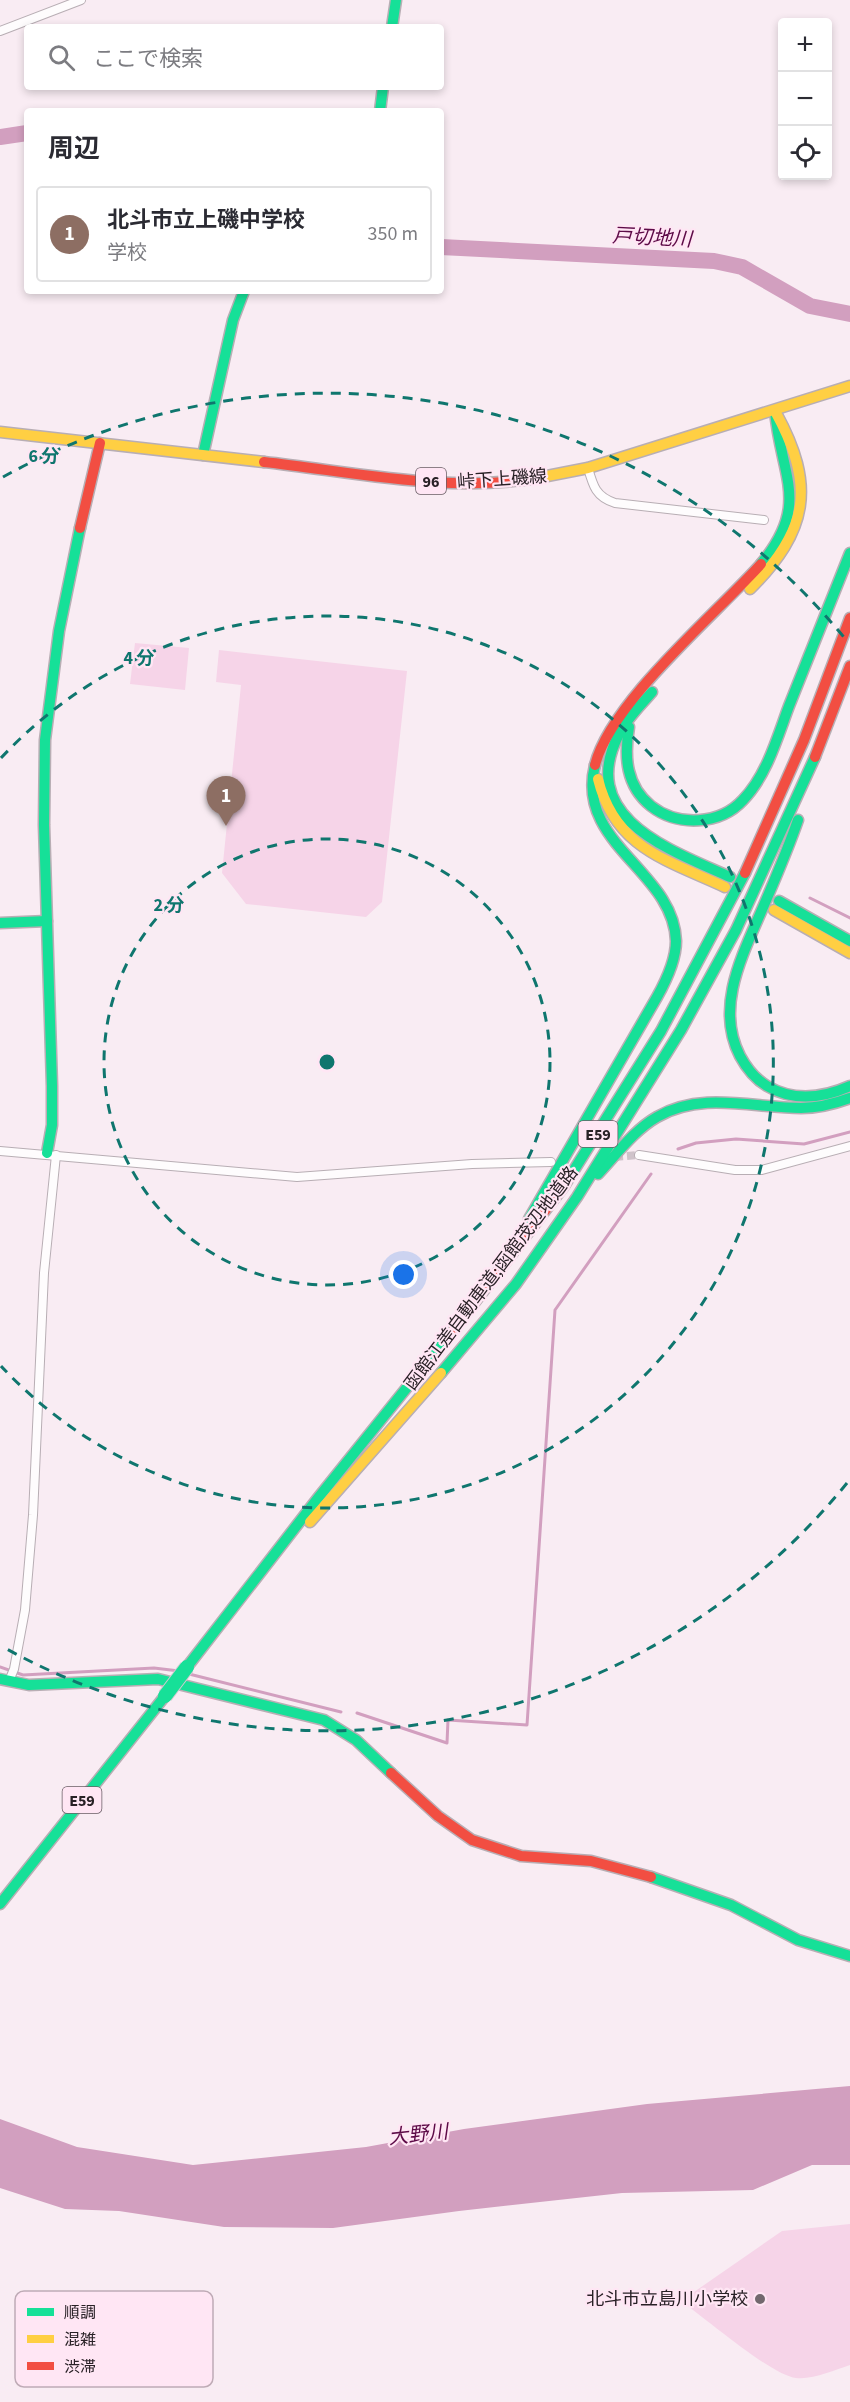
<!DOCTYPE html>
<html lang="ja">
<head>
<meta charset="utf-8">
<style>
  body { margin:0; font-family:"Source Sans 3","Noto Sans JP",sans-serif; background:#f2f2f3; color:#2b2b33 }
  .controls { position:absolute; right:18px; top:18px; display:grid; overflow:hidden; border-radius:6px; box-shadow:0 3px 9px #0003 }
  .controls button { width:54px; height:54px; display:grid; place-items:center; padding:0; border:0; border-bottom:2px solid #e1e1e2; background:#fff; color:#2b2b33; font:30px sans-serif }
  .you { position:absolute; left:404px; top:1275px; width:21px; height:21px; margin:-15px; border:4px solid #fff; border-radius:50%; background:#1a73e8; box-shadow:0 0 0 9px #1a73e833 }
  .badge { display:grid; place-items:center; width:39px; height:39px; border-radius:50%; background:#0f766e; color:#fff; font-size:20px; font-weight:700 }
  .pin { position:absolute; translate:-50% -50px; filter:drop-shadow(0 2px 3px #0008) }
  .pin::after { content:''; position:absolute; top:32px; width:21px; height:18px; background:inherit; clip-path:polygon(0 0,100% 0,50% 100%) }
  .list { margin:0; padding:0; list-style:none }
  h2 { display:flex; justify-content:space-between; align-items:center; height:78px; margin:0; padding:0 24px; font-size:26px }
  h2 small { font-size:20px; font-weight:400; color:#7c7c81 }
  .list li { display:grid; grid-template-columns:39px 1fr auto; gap:18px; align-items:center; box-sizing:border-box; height:96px; margin:0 12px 12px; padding:0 12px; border:2px solid #e1e1e2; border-radius:6px }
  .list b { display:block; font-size:22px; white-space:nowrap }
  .list p { margin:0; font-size:20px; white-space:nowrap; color:#7c7c81 }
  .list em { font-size:20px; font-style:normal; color:#7c7c81 }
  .icon { flex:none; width:33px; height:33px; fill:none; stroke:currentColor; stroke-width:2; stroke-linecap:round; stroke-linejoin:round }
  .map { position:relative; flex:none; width:850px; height:2402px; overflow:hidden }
  .search { position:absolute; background:#fff; box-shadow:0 3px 9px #0003; left:24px; top:24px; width:420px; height:66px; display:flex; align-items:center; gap:15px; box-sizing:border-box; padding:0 21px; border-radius:6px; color:#7c7c81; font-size:22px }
  .panel { position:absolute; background:#fff; box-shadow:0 3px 9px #0003; left:24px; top:108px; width:420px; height:186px; border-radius:6px }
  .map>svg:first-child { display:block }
  .green { fill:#f6d4e8 }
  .water { fill:#d29fbf }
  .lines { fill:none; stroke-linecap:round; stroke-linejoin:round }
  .stream { stroke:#d29fbf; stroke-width:3 }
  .river { stroke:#d29fbf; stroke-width:16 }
  .street-tunnel { stroke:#cfc3ca; stroke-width:8; stroke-dasharray:8 4; stroke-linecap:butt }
  .street-casing { stroke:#b8aeb4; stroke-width:10 }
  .fast-casing { stroke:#b8aeb4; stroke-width:13 }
  .slow-casing { stroke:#b8aeb4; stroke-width:13 }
  .jam-casing { stroke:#b8aeb4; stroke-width:13 }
  .street { stroke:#fefcfd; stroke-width:8 }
  .fast { stroke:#16e098; stroke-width:10 }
  .slow { stroke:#ffcf43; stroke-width:10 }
  .jam { stroke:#f24e42; stroke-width:10 }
  .fast-bridge-casing { stroke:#d2cbd0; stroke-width:16; stroke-linecap:butt }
  .fast-bridge { stroke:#16e098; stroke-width:14 }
  .ring { fill:none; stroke:#0f766e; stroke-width:3; stroke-dasharray:10 8 }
  .poi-dot { fill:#72686e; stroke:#ffe6f4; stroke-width:2 }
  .labels { text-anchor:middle; stroke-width:4.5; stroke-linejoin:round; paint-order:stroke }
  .shield { fill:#ffe6f4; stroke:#695c64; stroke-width:1.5 }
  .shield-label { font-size:16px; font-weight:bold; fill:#292126 }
  .street-label { font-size:18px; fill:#292126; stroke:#ffe6f4 }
  .poi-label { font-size:18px; fill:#292126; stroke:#ffe6f4; text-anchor:end }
  .water-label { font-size:20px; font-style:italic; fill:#5d0a47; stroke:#ffe6f4 }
  .key { fill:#ffe6f4; stroke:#bfabb6; stroke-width:1.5 }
  .key-label { font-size:16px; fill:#292126 }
  .centre { fill:#0f766e; stroke:#ffe6f4; stroke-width:3 }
  .ring-label { font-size:18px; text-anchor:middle; font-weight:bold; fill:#0f766e; stroke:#ffe6f4; stroke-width:4.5; stroke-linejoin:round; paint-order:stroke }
</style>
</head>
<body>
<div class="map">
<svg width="850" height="2402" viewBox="0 0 850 2402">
  <rect width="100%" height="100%" fill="#f9ecf3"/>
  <!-- green -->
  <g class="green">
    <polygon points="135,643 189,648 185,690 130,684"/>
    <polygon points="219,650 407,671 382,902 366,917 246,904 222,873 241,685 216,682"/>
    <path d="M 850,2224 L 850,2365 C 834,2370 813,2380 796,2378 C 772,2376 704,2317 681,2301 L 782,2231 Z"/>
  </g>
  <!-- water -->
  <polygon class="water" points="850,2086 850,2165 812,2165 753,2190 622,2193 459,2211 333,2228 224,2227 119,2211 65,2209 0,2188 0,2119 77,2147 193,2165 366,2147 464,2129 647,2104"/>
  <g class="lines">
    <!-- stream -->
    <g class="stream">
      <polyline points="810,898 850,918"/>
      <polyline points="678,1149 696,1143 736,1139 804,1144 850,1132"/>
      <polyline points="0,1667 23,1675 154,1668 179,1671"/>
      <polyline points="189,1674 341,1712"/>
      <polyline points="357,1713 447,1743 448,1720 527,1725 555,1310 651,1174"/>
    </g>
    <!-- river -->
    <g class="river">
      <polyline points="0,137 27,133"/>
      <polyline points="441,247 714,261 742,267 810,306 850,314"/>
    </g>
    <!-- street-tunnel -->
    <polyline class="street-tunnel" points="615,1157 639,1155"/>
    <!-- street casing -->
    <g class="street-casing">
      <g id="street">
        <polyline points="0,31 81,0"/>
        <path d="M 588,468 C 593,486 596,497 615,503 L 764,520"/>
        <polyline points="0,1151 297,1177 472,1164 551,1162"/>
        <polyline points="639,1155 735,1170 762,1170 850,1146"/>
        <polyline points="9,1681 14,1669 25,1610 33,1515 44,1273 56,1155"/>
      </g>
    </g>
    <!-- fast casing -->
    <g class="fast-casing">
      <g id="fast">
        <polyline points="392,27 396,0"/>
        <polyline points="380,111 383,87"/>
        <polyline points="203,455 233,320 244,291"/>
        <path d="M 761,564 C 811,504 781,477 775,411"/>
        <path d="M 652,692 C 640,706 626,719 618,736 C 577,819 673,851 730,877"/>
        <path d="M 629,727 C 624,757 626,786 651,806 C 678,827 720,825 743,800 C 767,775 777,738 789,706 C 809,655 830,604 850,553"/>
        <path d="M 798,820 C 788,849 776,877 764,905 C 744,952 714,1006 740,1056 C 747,1069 755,1079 767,1086 C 794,1102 823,1098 850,1086"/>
        <polyline points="779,901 850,941"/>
        <polyline points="0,923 47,921"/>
        <polyline points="47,1153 52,1125 52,1086 44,825 45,740 59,631 80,528"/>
        <path d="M 598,1174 C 616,1155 634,1130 657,1117 C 702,1091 753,1108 801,1108 C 818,1108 834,1104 850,1098"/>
        <polyline points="564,1186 661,1031 745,873"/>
        <path d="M 529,1219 L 657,997 C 666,981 676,961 676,941 C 674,871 575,844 595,765"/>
        <polyline points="441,1373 516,1284 577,1197 681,1030 736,930 815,757"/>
        <polyline points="187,1667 318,1498 454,1329"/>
        <polyline points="0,1679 29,1685 158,1679 324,1720 356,1740 391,1773"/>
        <polyline points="651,1877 731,1905 798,1940 850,1956"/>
        <polyline points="0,1904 165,1696"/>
      </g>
    </g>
    <!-- slow casing -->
    <g class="slow-casing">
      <g id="slow">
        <polyline points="0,432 264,462"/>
        <polyline points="542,477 588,468 850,386"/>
        <path d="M 750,589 C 808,531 816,486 776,413"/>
        <path d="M 598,779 C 615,848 667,860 725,887"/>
        <polyline points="774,910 850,953"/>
        <polyline points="310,1522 441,1373"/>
      </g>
    </g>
    <!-- jam casing -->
    <g class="jam-casing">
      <g id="jam">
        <path d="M 264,462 C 355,472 451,494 542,477"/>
        <polyline points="80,528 100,443"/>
        <polyline points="815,757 850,666"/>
        <path d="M 595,765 C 611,702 716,614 761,564"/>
        <polyline points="745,873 804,740 850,618"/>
        <polyline points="454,1329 564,1186"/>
        <polyline points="391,1773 438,1816 472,1840 521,1856 591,1861 651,1877"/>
      </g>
    </g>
    <!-- street -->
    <use href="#street" class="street"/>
    <!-- fast -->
    <use href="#fast" class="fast"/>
    <!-- slow -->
    <use href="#slow" class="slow"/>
    <!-- jam -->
    <use href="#jam" class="jam"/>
    <!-- fast-bridge casing -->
    <g class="fast-bridge-casing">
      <polyline id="fast-bridge" points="165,1696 187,1667"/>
    </g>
    <!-- fast-bridge -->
    <use href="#fast-bridge" class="fast-bridge"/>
  </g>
  <!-- distance rings -->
  <g class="ring">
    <circle cx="327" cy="1062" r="223"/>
    <path d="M1 758A446 446 0 1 1 1 1366"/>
    <path d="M847 1483A669 669 0 0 1 3 1647M3 477A669 669 0 0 1 847 641"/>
  </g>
  <!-- markers -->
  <circle class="poi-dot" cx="760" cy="2299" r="6"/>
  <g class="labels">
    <!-- shield labels -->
    <g class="shield">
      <rect x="416" y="468" width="30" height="26" rx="4.5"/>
      <rect x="578.5" y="1121" width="39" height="26" rx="4.5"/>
      <rect x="62.5" y="1787" width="39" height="26" rx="4.5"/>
    </g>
    <g class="shield-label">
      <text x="431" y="487">96</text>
      <text x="598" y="1140">E59</text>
      <text x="82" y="1806">E59</text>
    </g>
    <!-- street labels -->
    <g class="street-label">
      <text transform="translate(502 479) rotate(-4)" y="6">峠下上磯線</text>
      <text transform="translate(491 1278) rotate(-53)" y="6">函館江差自動車道;函館茂辺地道路</text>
    </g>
    <!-- poi labels -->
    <g class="poi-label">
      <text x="748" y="2305">北斗市立島川小学校</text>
    </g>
    <!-- water labels -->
    <g class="water-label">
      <text transform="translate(652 237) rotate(3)" y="7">戸切地川</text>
      <text transform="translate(418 2134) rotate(-6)" y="7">大野川</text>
    </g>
  </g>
  <!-- legend -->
  <rect x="15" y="2291" width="198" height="96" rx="9" class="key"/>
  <rect x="27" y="2308" width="27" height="8" fill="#16e098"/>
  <rect x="27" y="2335" width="27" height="8" fill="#ffcf43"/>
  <rect x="27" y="2362" width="27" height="8" fill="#f24e42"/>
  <g class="key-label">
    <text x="64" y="2318">順調</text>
    <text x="64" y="2345">混雑</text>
    <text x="64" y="2372">渋滞</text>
  </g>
  <circle cx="327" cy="1062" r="9" class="centre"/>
  <g class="ring-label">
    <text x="44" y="462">6 分</text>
    <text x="139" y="664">4 分</text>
    <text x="169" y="911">2 分</text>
  </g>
</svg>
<div class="controls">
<button>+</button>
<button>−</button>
<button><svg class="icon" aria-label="locate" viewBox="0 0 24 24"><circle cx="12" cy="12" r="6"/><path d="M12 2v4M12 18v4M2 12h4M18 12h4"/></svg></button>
</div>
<div class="you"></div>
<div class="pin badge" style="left:226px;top:826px;background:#8d6e63">1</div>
<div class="search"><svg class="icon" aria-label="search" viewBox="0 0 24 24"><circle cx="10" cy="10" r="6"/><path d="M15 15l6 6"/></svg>ここで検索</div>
<section class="panel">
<h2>周辺<small></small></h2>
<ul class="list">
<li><span class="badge" style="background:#8d6e63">1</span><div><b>北斗市立上磯中学校</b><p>学校</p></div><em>350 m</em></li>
</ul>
</section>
</div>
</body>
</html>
